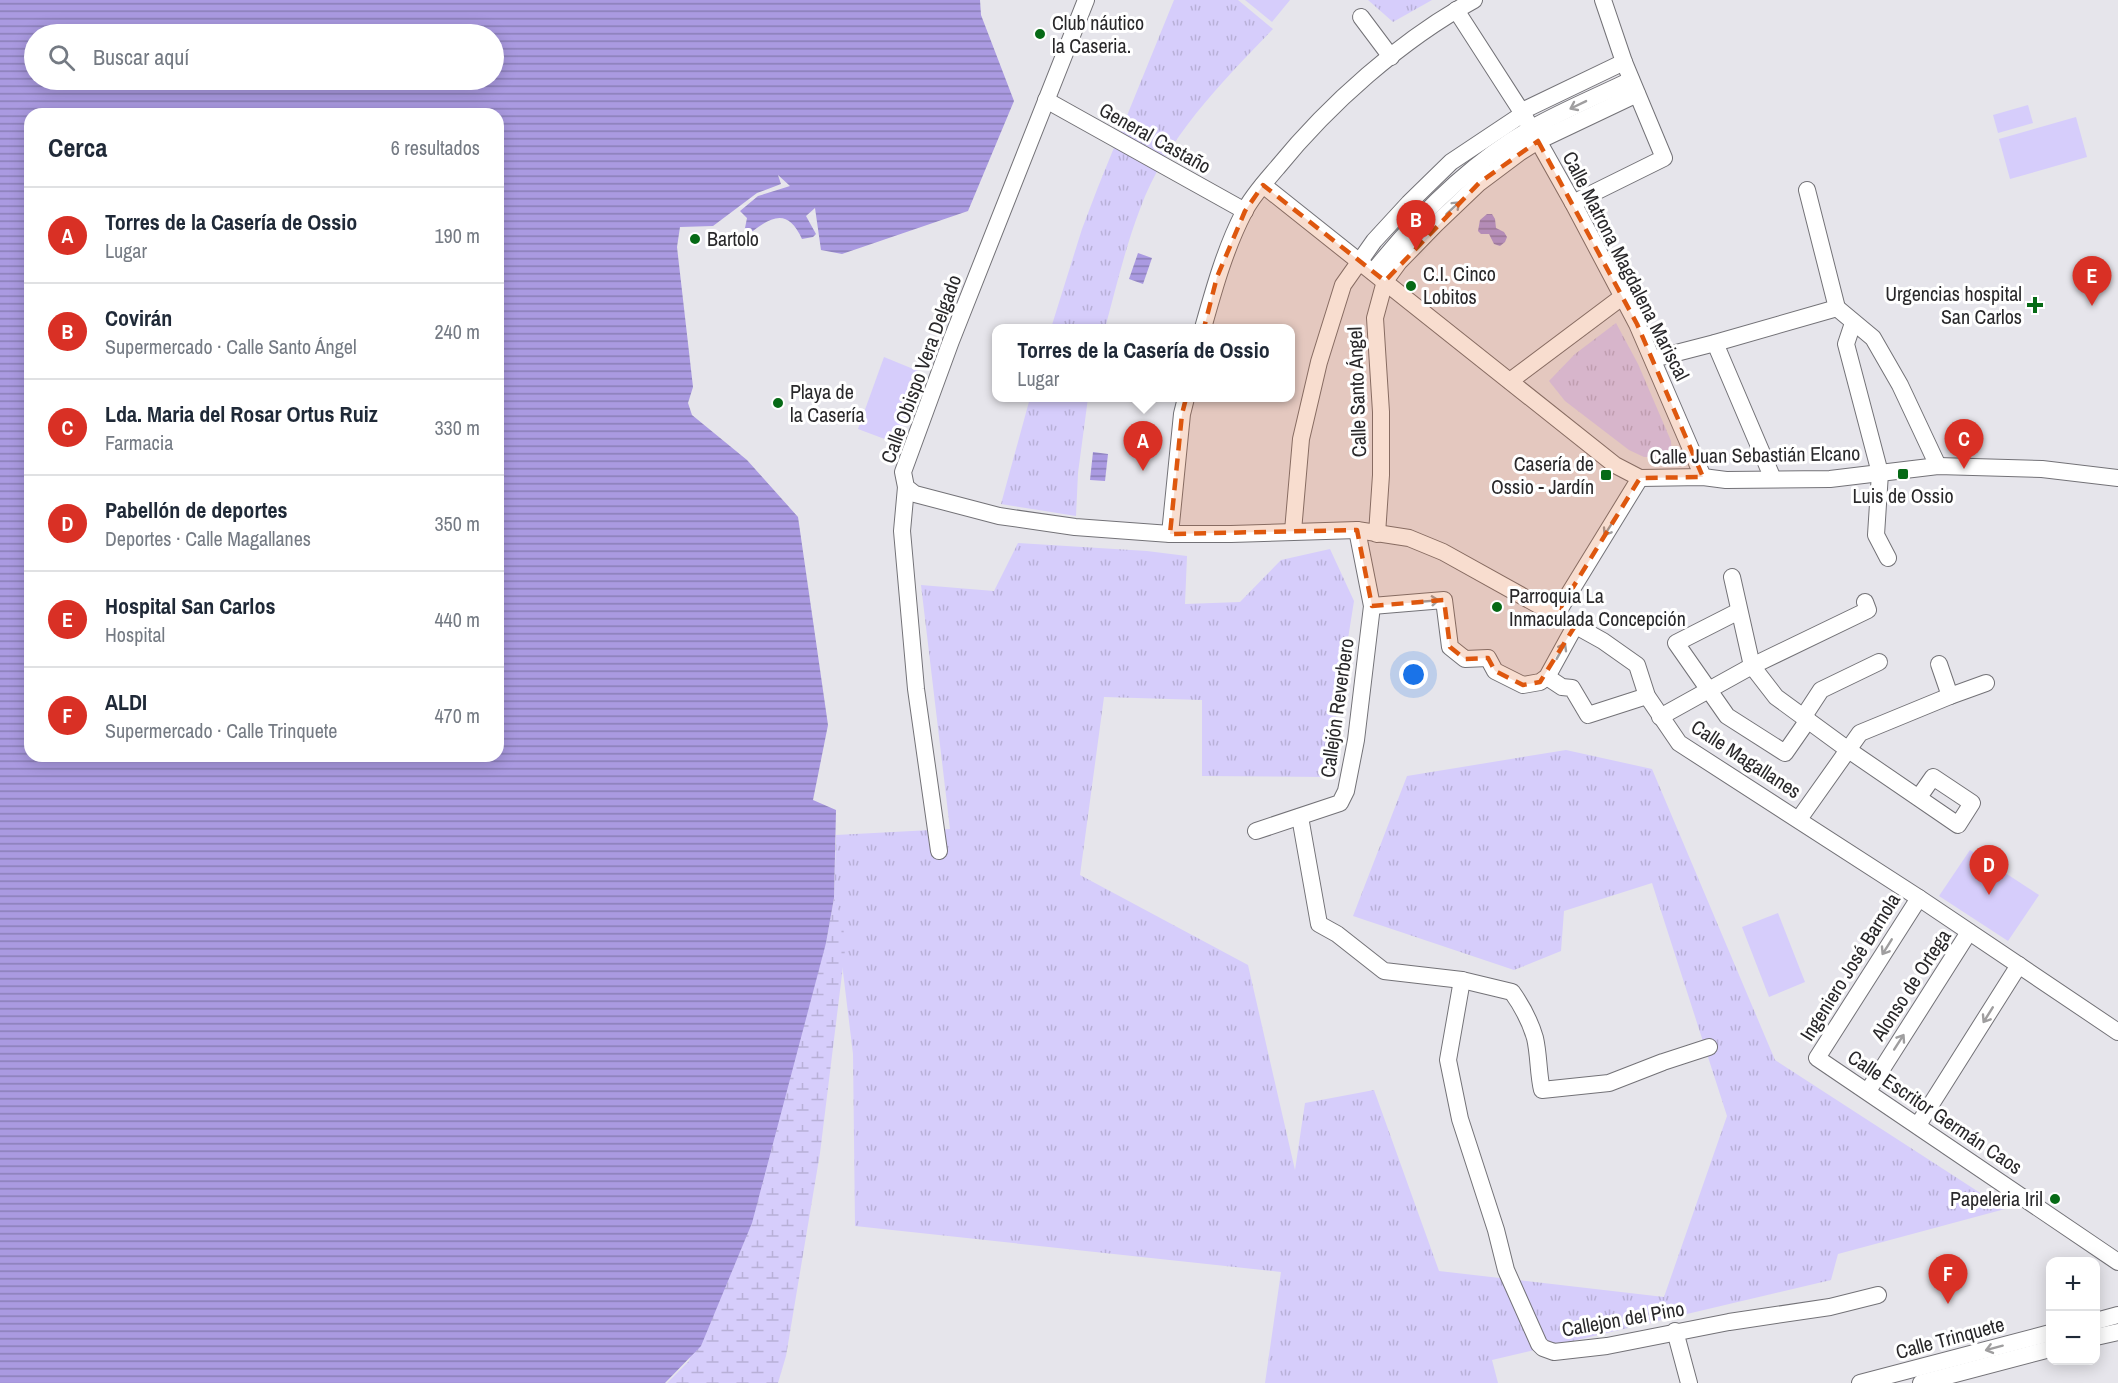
<!DOCTYPE html>
<html lang="es">
<head>
<meta charset="utf-8">
<style>
  body { margin:0; font-family:"Archivo Narrow",sans-serif; background:#f6f6f7; color:#1f2937 }
  .controls { position:absolute; right:18px; bottom:18px; display:grid; overflow:hidden; border-radius:12px; box-shadow:0 3px 15px #0003 }
  .controls button { width:54px; height:54px; display:grid; place-items:center; padding:0; border:0; border-bottom:2px solid #e0e1e3; background:#fff; color:#1f2937; font:30px sans-serif }
  .you { position:absolute; left:1414px; top:675px; width:21px; height:21px; margin:-15px; border:4px solid #fff; border-radius:50%; background:#1a73e8; box-shadow:0 0 0 9px #1a73e833 }
  .badge { display:grid; place-items:center; width:39px; height:39px; border-radius:50%; background:#d93025; color:#fff; font-size:20px; font-weight:700 }
  .pin { position:absolute; translate:-50% -50px; filter:drop-shadow(0 2px 3px #0008) }
  .pin::after { content:''; position:absolute; top:32px; width:21px; height:18px; background:inherit; clip-path:polygon(0 0,100% 0,50% 100%) }
  .popup { position:absolute; left:992px; top:324px; width:303px; height:78px; box-sizing:border-box; display:grid; place-content:center; border-radius:12px; background:#fff; filter:drop-shadow(0 2px 4px #0005); font-size:20px; white-space:nowrap; color:#747a83 }
  .popup b { font-size:22px; color:#1f2937 }
  .popup::after { content:''; position:absolute; left:50%; top:100%; margin-left:-12px; border:12px solid transparent; border-top-color:#fff }
  .list { margin:0; padding:0; list-style:none }
  h2 { display:flex; justify-content:space-between; align-items:center; height:78px; margin:0; padding:0 24px; font-size:26px }
  h2 small { font-size:20px; font-weight:400; color:#747a83 }
  .list li { display:grid; grid-template-columns:39px 1fr auto; gap:18px; align-items:center; box-sizing:border-box; height:96px; padding:0 24px; border-top:2px solid #e0e1e3 }
  .list b { display:block; font-size:22px; white-space:nowrap }
  .list p { margin:0; font-size:20px; white-space:nowrap; color:#747a83 }
  .list em { font-size:20px; font-style:normal; color:#747a83 }
  .icon { flex:none; width:33px; height:33px; fill:none; stroke:currentColor; stroke-width:2; stroke-linecap:round; stroke-linejoin:round }
  .map { position:relative; flex:none; width:2118px; height:1383px; overflow:hidden }
  .search { position:absolute; background:#fff; box-shadow:0 3px 15px #0003; left:24px; top:24px; width:480px; height:66px; display:flex; align-items:center; gap:15px; box-sizing:border-box; padding:0 21px; border-radius:33px; color:#747a83; font-size:22px }
  .panel { position:absolute; background:#fff; box-shadow:0 3px 15px #0003; left:24px; top:108px; width:480px; height:654px; border-radius:18px }
  .map>svg:first-child { display:block }
  .grass { fill:url(#grass-tufts) }
  .wetland { fill:url(#wetland-marsh) }
  .pitch { fill:#d6cdfb }
  .water { fill:url(#water-rules); fill-rule:evenodd }
  .lines { fill:none; stroke-linecap:round; stroke-linejoin:round }
  .minor-casing { stroke:#737277; stroke-width:18 }
  .minor { stroke:#fff; stroke-width:16 }
  .oneway { stroke:#9f9e9f }
  .marked { fill:#de570e; fill-opacity:0.2; stroke:#de570e; stroke-width:4.5; stroke-dasharray:12 8; stroke-linejoin:round }
  .poi-dot { fill:#066a16; stroke:#fff; stroke-width:2 }
  .labels { text-anchor:middle; stroke-width:6; stroke-linejoin:round; paint-order:stroke }
  .poi-label { font-size:20px; fill:#29282a; stroke:#fff; text-anchor:start }
  .street-label { font-size:20px; fill:#29282a; stroke:#fff }
</style>
</head>
<body>
<div class="map">
<svg width="2118" height="1383" viewBox="0 0 2118 1383">
  <defs>
    <pattern id="grass-tufts" width="24" height="20" patternUnits="userSpaceOnUse" patternTransform="scale(1.5)"><rect width="24" height="20" fill="#d6cdfb"/><path d="M3 7l-1-3M5 7V3M7 7l1-3M15 17l-1-3M17 17v-4M19 17l1-3" fill="none" stroke="#b8b0d7"/></pattern>
    <pattern id="wetland-marsh" width="20" height="14" patternUnits="userSpaceOnUse" patternTransform="scale(1.5)"><rect width="20" height="14" fill="#d6cdfb"/><path d="M1 5h8M5 5V1M11 12h8M15 12V8" fill="none" stroke="#b8b0d7"/></pattern>
    <pattern id="water-rules" width="6" height="5" patternUnits="userSpaceOnUse" patternTransform="scale(1.5)"><rect width="6" height="5" fill="#aa9ae1"/><path d="M0 2.5h6" fill="none" stroke="#8a7eb7"/></pattern>
  </defs>
  <rect width="100%" height="100%" fill="#e6e5eb"/>
  <!-- grass -->
  <g class="grass">
    <path d="M 1174,0 L 1238,0 L 1273,29 C 1222,82 1166,138 1140,209 C 1125,248 1116,288 1105,328 L 1051,328 L 1082,229 L 1098,187 Z"/>
    <polygon points="1368,0 1432,0 1393,22"/>
    <polygon points="1616,323 1638,364 1671,441 1672,457 1644,457 1629,450 1565,401 1549,381 1575,354"/>
    <polygon points="1030,398 1088,398 1078,473 1076,516 1001,504"/>
    <polygon points="1018,543 1147,551 1187,556 1185,604 1240,602 1281,560 1330,549 1354,601 1326,777 1202,776 1202,700 1104,697 1080,875 1248,965 1295,1170 1305,1103 1374,1090 1439,1271 1664,1297 1727,1116 1652,883 1564,911 1561,951 1514,970 1353,916 1407,776 1566,750 1652,769 1775,1060 2005,1209 1838,1254 1831,1280 1492,1360 1498,1383 1265,1383 1281,1272 855,1226 853,1054 834,898 836,835 950,829 921,585 994,591"/>
  </g>
  <!-- wetland -->
  <polygon class="wetland" points="834,898 843,922 845,950 820,1153 786,1356 778,1383 667,1383 689,1361 696,1341 826,943"/>
  <!-- pitch -->
  <g class="pitch">
    <polygon points="1245,0 1290,0 1272,22"/>
    <polygon points="2028,105 2033,123 1998,133 1993,115"/>
    <polygon points="2076,117 2087,157 2010,179 1999,139"/>
    <polygon points="884,357 923,373 898,444 858,429"/>
    <polygon points="1970,850 2039,895 2008,941 1939,896"/>
    <polygon points="1778,913 1805,982 1769,997 1742,927"/>
  </g>
  <!-- water -->
  <g class="water">
    <path d="M 0,0 L 980,0 L 981,15 L 1014,101 L 968,211 L 842,254 L 821,250 L 815,208 L 806,216 L 816,234 L 813,237 L 802,239 C 789,211 775,214 753,231 L 745,228 L 747,218 L 740,211 L 758,196 L 790,186 L 778,175 L 781,184 L 757,193 L 713,226 L 680,227 L 677,247 L 693,387 L 688,403 L 692,415 L 747,460 L 798,517 L 828,725 L 813,800 L 836,810 L 834,898 L 826,943 L 752,1223 L 701,1346 L 665,1383 L 0,1383 ZM 34,34 L 494,34 L 494,80 L 34,80 ZM 30,114 L 498,114 L 498,756 L 30,756 Z"/>
    <polygon points="1487,214 1492,214 1495,219 1496,228 1504,232 1507,237 1505,242 1500,246 1494,244 1489,234 1481,234 1478,231 1480,220"/>
    <polygon points="1138,253 1152,258 1143,284 1129,279"/>
    <polygon points="1093,452 1108,454 1105,481 1090,480"/>
  </g>
  <g class="lines">
    <!-- minor casing -->
    <g class="minor-casing">
      <g id="minor">
        <polyline points="1086,0 951,341 903,472 906,487 915,494 999,516 1075,527 1170,534 1231,534 1357,530 1409,538 1443,552 1603,641 1637,665 1647,696 1679,743 1919,898 2118,1032"/>
        <polyline points="1456,10 1523,114 1573,203 1637,324 1703,477"/>
        <polyline points="1361,17 1391,57"/>
        <polyline points="1046,100 1245,211"/>
        <polyline points="1522,111 1624,62"/>
        <polyline points="1263,185 1615,465 1640,478 1703,477 1726,480 1830,479 1938,466 2042,469 2118,478"/>
        <polyline points="1807,190 1837,308"/>
        <polyline points="1573,203 1664,158 1624,62 1603,0"/>
        <path d="M 1373,272 C 1417,217 1470,163 1532,128 C 1564,110 1598,96 1631,80"/>
        <polyline points="1837,308 1873,338 1900,385 1938,466"/>
        <polyline points="1853,323 1846,344 1880,473 1876,535 1888,558"/>
        <path d="M 1203,328 C 1214,289 1225,249 1244,212 C 1252,196 1265,182 1277,168 C 1329,104 1401,40 1474,0"/>
        <polyline points="1715,343 1773,479"/>
        <polyline points="1653,359 1715,343 1837,308"/>
        <polyline points="1510,381 1622,297"/>
        <polyline points="906,487 902,531 916,689 939,851"/>
        <polyline points="1293,531 1301,439 1319,362 1343,285 1374,241 1409,203 1451,162 1523,114"/>
        <polyline points="1170,534 1182,414 1186,398"/>
        <polyline points="1377,534 1381,475 1381,412 1375,318 1385,281 1399,262 1436,224 1479,183 1519,153 1538,141 1637,94"/>
        <polyline points="1732,577 1752,666 1776,697 1847,749 1958,825 1972,803 1933,777 1919,797"/>
        <polyline points="1372,606 1444,600 1450,647 1465,659 1488,658 1495,671 1523,685 1540,682 1547,677 1575,626"/>
        <polyline points="1739,611 1676,643 1727,716 1785,753 1808,720"/>
        <polyline points="1556,615 1640,478"/>
        <polyline points="1939,664 1950,696"/>
        <polyline points="1547,677 1562,687 1572,688 1588,715 1647,696"/>
        <polyline points="1804,716 1821,690 1879,662"/>
        <polyline points="1660,717 1752,666 1868,610 1865,602"/>
        <path d="M 1300,817 L 1319,924 L 1337,934 L 1384,971 L 1462,980 L 1512,992 C 1522,1006 1530,1021 1535,1038 C 1539,1055 1538,1073 1542,1090 L 1609,1083 L 1663,1062 L 1709,1047"/>
        <polyline points="1799,819 1860,733 1950,696 1986,683"/>
        <polyline points="1256,831 1340,803 1346,791 1356,740 1372,606 1357,530"/>
        <polyline points="1919,898 1817,1058 2118,1262"/>
        <polyline points="1462,980 1448,1060 1460,1119 1496,1230 1506,1270 1539,1344 1543,1348 1554,1352 1607,1346 1729,1322 1830,1307 1878,1295"/>
        <polyline points="1868,1091 1969,932"/>
        <polyline points="1918,1125 2019,965"/>
        <polyline points="2096,1321 2118,1315"/>
        <polyline points="1675,1331 1689,1383"/>
        <polyline points="2096,1337 2118,1332"/>
        <polyline points="1860,1383 2050,1333"/>
        <polyline points="1921,1383 2050,1349"/>
      </g>
    </g>
    <!-- minor -->
    <use href="#minor" class="minor"/>
  </g>
  <!-- one-way arrows -->
  <defs><path id="oneway-shaft" d="M-6 0H5M1.5-3L5.5 0L1.5 3" fill="none" stroke-width="1.6" stroke-linecap="round" stroke-linejoin="round" transform="scale(1.5)"/></defs>
  <g class="oneway">
    <use href="#oneway-shaft" transform="translate(1578 105) rotate(154)"/>
    <use href="#oneway-shaft" transform="translate(1453 208) rotate(-43)"/>
    <use href="#oneway-shaft" transform="translate(1609 528) rotate(122)"/>
    <use href="#oneway-shaft" transform="translate(1430 601) rotate(-5)"/>
    <use href="#oneway-shaft" transform="translate(1561 651) rotate(-61)"/>
    <use href="#oneway-shaft" transform="translate(1887 947) rotate(122)"/>
    <use href="#oneway-shaft" transform="translate(1988 1015) rotate(122)"/>
    <use href="#oneway-shaft" transform="translate(1899 1042) rotate(-57)"/>
    <use href="#oneway-shaft" transform="translate(1994 1348) rotate(165)"/>
  </g>
  <!-- marked area -->
  <path class="marked" d="M 1538,141 L 1637,324 L 1703,477 L 1640,478 L 1556,615 L 1575,626 L 1540,682 L 1523,685 L 1495,671 L 1488,658 L 1465,659 L 1450,647 L 1444,600 L 1372,606 L 1357,530 L 1170,534 L 1182,414 L 1217,277 L 1245,211 L 1263,185 L 1385,281 L 1479,183 Z"/>
  <!-- markers -->
  <g class="poi-dot">
    <circle cx="1040" cy="34" r="6"/>
    <circle cx="695" cy="239" r="6"/>
    <circle cx="1411" cy="286" r="6"/>
    <path d="M2032 296h6v6h6v6h-6v6h-6v-6h-6v-6h6z"/>
    <circle cx="778" cy="403" r="6"/>
    <rect x="1897" y="468" width="12" height="12" rx="3"/>
    <rect x="1600" y="469" width="12" height="12" rx="3"/>
    <circle cx="1497" cy="607" r="6"/>
    <circle cx="2055" cy="1199" r="6"/>
  </g>
  <g class="labels">
    <!-- poi labels -->
    <g class="poi-label">
      <text x="1052" y="30">Club náutico<tspan x="1052" dy="23">la Caseria.</tspan></text>
      <text x="707" y="246">Bartolo</text>
      <text x="1423" y="281">C.I. Cinco<tspan x="1423" dy="23">Lobitos</tspan></text>
      <text x="2022" y="301" text-anchor="end">Urgencias hospital<tspan x="2022" dy="23">San Carlos</tspan></text>
      <text x="790" y="399">Playa de<tspan x="790" dy="23">la Casería</tspan></text>
      <text x="1594" y="471" text-anchor="end">Casería de<tspan x="1594" dy="23">Ossio - Jardín</tspan></text>
      <text x="1903" y="503" text-anchor="middle">Luis de Ossio</text>
      <text x="1509" y="603">Parroquia La<tspan x="1509" dy="23">Inmaculada Concepción</tspan></text>
      <text x="2043" y="1206" text-anchor="end">Papeleria Iril</text>
    </g>
    <!-- street labels -->
    <g class="street-label">
      <text transform="translate(1155 138) rotate(29)" y="7">General Castaño</text>
      <text transform="translate(1626 266) rotate(63)" y="7">Calle Matrona Magdalena Mariscal</text>
      <text transform="translate(921 369) rotate(-70)" y="7">Calle Obispo Vera Delgado</text>
      <text transform="translate(1357 392) rotate(-92)" y="7">Calle Santo Ángel</text>
      <text transform="translate(1755 455) rotate(-1)" y="7">Calle Juan Sebastián Elcano</text>
      <text transform="translate(1337 708) rotate(-82)" y="7">Callejón Reverbero</text>
      <text transform="translate(1746 759) rotate(33)" y="7">Calle Magallanes</text>
      <text transform="translate(1850 967) rotate(-58)" y="7">Ingeniero José Barnola</text>
      <text transform="translate(1911 985) rotate(-57)" y="7">Alonso de Ortega</text>
      <text transform="translate(1935 1112) rotate(34)" y="7">Calle Escritor Germán Caos</text>
      <text transform="translate(1623 1319) rotate(-10)" y="7">Callejon del Pino</text>
      <text transform="translate(1950 1338) rotate(-15)" y="7">Calle Trinquete</text>
    </g>
  </g>
</svg>
<div class="controls">
<button>+</button>
<button>−</button>
</div>
<div class="you"></div>
<div class="pin badge" style="left:1143px;top:471px">A</div>
<div class="popup"><b>Torres de la Casería de Ossio</b>Lugar</div>
<div class="pin badge" style="left:1416px;top:250px">B</div>
<div class="pin badge" style="left:1964px;top:469px">C</div>
<div class="pin badge" style="left:1989px;top:895px">D</div>
<div class="pin badge" style="left:2092px;top:306px">E</div>
<div class="pin badge" style="left:1948px;top:1304px">F</div>
<div class="search"><svg class="icon" aria-label="search" viewBox="0 0 24 24"><circle cx="10" cy="10" r="6"/><path d="M15 15l6 6"/></svg>Buscar aquí</div>
<section class="panel">
<h2>Cerca<small>6 resultados</small></h2>
<ul class="list">
<li><span class="badge">A</span><div><b>Torres de la Casería de Ossio</b><p>Lugar</p></div><em>190 m</em></li>
<li><span class="badge">B</span><div><b>Covirán</b><p>Supermercado · Calle Santo Ángel</p></div><em>240 m</em></li>
<li><span class="badge">C</span><div><b>Lda. Maria del Rosar Ortus Ruiz</b><p>Farmacia</p></div><em>330 m</em></li>
<li><span class="badge">D</span><div><b>Pabellón de deportes</b><p>Deportes · Calle Magallanes</p></div><em>350 m</em></li>
<li><span class="badge">E</span><div><b>Hospital San Carlos</b><p>Hospital</p></div><em>440 m</em></li>
<li><span class="badge">F</span><div><b>ALDI</b><p>Supermercado · Calle Trinquete</p></div><em>470 m</em></li>
</ul>
</section>
</div>
</body>
</html>
